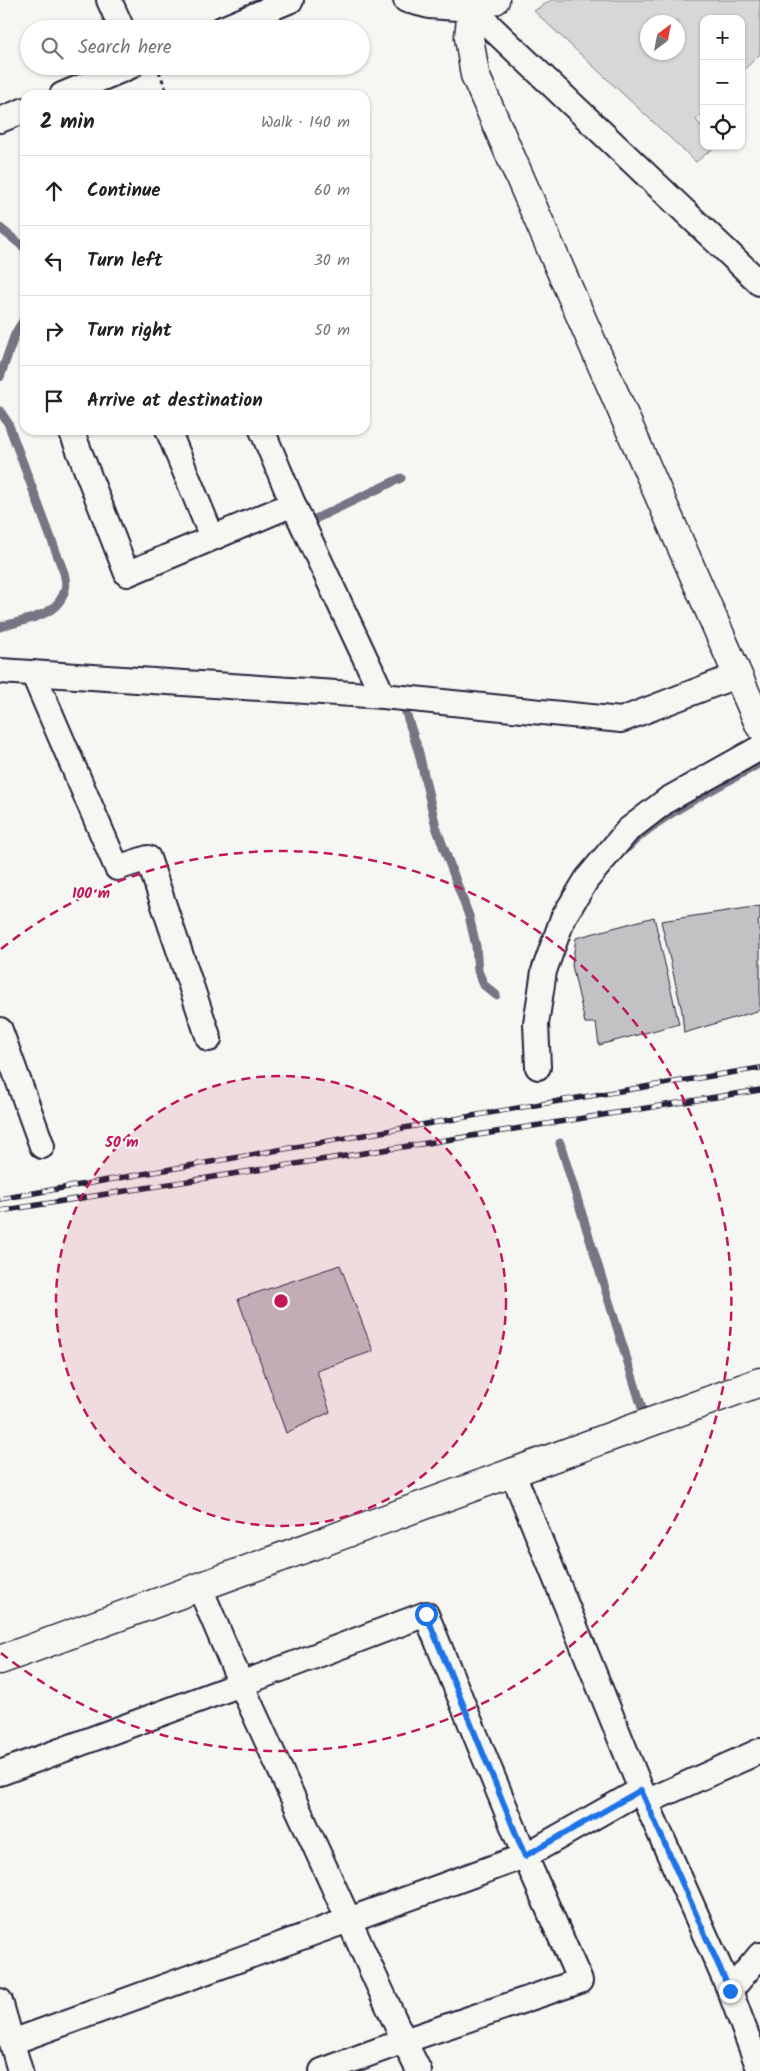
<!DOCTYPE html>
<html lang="en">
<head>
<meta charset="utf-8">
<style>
  body { margin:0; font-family:Kalam,sans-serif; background:#f6f6f6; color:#222 }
  .controls { position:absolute; right:15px; top:15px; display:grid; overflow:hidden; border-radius:10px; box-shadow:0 1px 4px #0004 }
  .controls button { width:45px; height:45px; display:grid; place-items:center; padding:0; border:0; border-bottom:1px solid #e0e0e0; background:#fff; color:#222; font:25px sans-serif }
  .compass { position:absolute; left:640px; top:15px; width:45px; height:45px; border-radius:50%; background:#fff; box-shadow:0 1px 4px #0004; rotate:32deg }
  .stop { position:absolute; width:15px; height:15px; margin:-11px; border:4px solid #1a73e8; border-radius:50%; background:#fff }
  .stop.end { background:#1a73e8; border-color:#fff; box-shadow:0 1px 5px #0008 }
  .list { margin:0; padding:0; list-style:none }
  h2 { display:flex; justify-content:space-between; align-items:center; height:65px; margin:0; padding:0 20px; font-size:21px }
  h2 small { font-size:16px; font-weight:400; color:#767676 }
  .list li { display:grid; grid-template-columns:32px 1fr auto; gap:15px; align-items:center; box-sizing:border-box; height:70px; padding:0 20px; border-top:1px solid #e0e0e0 }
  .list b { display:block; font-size:19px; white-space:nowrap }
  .list em { font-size:16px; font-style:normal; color:#767676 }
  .icon { flex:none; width:28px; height:28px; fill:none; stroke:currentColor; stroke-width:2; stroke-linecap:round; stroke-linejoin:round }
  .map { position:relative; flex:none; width:760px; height:2071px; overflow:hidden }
  .search { position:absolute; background:#fff; box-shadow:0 1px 4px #0004; left:20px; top:20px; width:350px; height:55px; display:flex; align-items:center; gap:12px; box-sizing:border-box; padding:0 18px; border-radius:28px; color:#767676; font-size:19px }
  .panel { position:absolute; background:#fff; box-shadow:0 1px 4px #0004; left:20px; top:90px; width:350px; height:345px; border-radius:15px }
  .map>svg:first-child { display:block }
  .green { fill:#d7d7d7; stroke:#7c7c89; fill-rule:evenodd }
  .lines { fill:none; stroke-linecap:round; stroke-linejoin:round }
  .stream { stroke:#757583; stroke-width:9 }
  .building { fill:#c2c2c4; stroke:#22223b }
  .minor-casing { stroke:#22223b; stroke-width:28 }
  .tertiary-casing { stroke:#22223b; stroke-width:31 }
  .path { stroke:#22223b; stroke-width:3; stroke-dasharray:4 4; stroke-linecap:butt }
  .minor { stroke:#f6f6f2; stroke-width:24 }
  .tertiary { stroke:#f6f6f2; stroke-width:28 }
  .rail-casing { stroke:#22223b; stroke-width:5.5 }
  .rail { stroke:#f6f6f2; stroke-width:4; stroke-dasharray:11; stroke-linecap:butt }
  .route { stroke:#1a73e8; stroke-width:6 }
  .ring { fill:none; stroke:#c2185b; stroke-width:2.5; stroke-dasharray:9 6 }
  .centre { fill:#c2185b; stroke:#f6f6f2; stroke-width:2.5 }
  .ring-label { font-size:15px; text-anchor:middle; font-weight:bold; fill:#c2185b; stroke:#f6f6f2; stroke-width:4.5; stroke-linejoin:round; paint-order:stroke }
</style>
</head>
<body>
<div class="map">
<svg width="760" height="2071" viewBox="0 0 760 2071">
  <rect width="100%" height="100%" fill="#f6f6f2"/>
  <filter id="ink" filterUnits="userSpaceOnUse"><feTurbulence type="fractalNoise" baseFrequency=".02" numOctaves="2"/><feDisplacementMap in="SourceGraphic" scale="10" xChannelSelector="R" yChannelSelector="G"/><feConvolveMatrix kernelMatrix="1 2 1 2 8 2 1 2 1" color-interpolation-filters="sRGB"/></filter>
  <g filter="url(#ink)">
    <!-- green -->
    <path class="green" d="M 551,0 L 760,0 L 760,54 L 741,73 L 741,19 L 704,19 L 704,112 L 696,120 L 704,130 L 704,146 L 716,146 L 696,162 L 534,11 ZM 648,22 L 678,22 L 678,52 L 648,52 Z"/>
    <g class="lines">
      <!-- stream -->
      <g class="stream">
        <polyline points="0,228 25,248"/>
        <polyline points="0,377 15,334 25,318"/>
        <path d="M 0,411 L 8,423 L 64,573 C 65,578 67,584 65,589 C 59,617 23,620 0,627"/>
        <polyline points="315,519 401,478"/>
        <polyline points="406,713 419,753 436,827 469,916 476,946 478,971 484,985 496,995"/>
        <path d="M 627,848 C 660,814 719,787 760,763"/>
        <polyline points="560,1143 642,1408"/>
      </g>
    </g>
    <!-- building -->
    <g class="building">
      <polygon points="760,906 760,920 758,921 760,936 760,1010 684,1033 682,1011 661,921"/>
      <polygon points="654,917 679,1024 599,1045 596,1023 585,1023 572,965 576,938"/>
      <polygon points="340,1265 373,1351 317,1371 330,1412 286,1433 238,1299"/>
    </g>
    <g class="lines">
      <!-- minor casing -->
      <g class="minor-casing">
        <g id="minor">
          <polyline points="109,0 122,29"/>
          <polyline points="406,0 429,6 472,9 760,283"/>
          <polyline points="222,29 291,0"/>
          <polyline points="62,95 131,66"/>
          <polyline points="0,120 25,110"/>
          <polyline points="71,430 127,574 293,504"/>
          <polyline points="168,430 212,537"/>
          <polyline points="262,430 293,504 383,696"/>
          <polyline points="0,671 383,696 621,720 738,675"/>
          <polyline points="33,673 117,868 148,858 209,1039"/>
          <polyline points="0,1030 42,1146"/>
          <polyline points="538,1067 536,1024 544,971 563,918 587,879 628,830 667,800 760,748"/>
          <polyline points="512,1471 646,1802 730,1991 760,2071"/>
          <polyline points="200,1588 241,1684 404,2041 419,2071"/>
          <polyline points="0,1773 241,1684 426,1614 525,1856 580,1981 404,2041 322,2071"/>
          <polyline points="646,1802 760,1751"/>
          <polyline points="730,1991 760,1955"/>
          <polyline points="0,2001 20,2071"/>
          <polyline points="12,2042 525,1856 641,1790"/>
        </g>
      </g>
      <!-- tertiary casing -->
      <g class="tertiary-casing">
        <g id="tertiary">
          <polyline points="468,0 472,9 469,37 475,75 760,726"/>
          <polyline points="472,9 495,0"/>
          <path d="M 0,1660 C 254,1569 506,1473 760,1382"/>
        </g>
      </g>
      <!-- path -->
      <polyline class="path" points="159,71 168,95"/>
      <!-- minor -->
      <use href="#minor" class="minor"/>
      <!-- tertiary -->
      <use href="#tertiary" class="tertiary"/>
      <!-- rail casing -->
      <g class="rail-casing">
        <g id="rail">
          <polyline points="0,1199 529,1106 760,1068"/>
          <polyline points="0,1211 760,1090"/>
        </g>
      </g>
      <!-- rail -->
      <use href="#rail" class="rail"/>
    </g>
  </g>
  <g class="lines" filter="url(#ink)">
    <!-- route -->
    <polyline class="route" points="426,1614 525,1856 641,1790 730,1991"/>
  </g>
  <!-- distance rings -->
  <circle cx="281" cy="1301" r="225" fill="#c2185b" fill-opacity=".12"/>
  <g class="ring">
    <circle cx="281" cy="1301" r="225"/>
    <path d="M1 949A450 450 0 1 1 1 1653"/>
  </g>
  <circle cx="281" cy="1301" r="8" class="centre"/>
  <g class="ring-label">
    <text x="91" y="898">100 m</text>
    <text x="122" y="1147">50 m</text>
  </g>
</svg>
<div class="controls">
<button>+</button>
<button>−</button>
<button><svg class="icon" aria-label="locate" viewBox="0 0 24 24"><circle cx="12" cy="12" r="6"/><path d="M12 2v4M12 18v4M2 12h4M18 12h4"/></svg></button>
</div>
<svg class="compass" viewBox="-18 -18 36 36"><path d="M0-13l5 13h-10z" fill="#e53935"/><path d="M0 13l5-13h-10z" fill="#767676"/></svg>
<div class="stop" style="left:426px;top:1614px"></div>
<div class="stop end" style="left:730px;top:1991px"></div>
<div class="search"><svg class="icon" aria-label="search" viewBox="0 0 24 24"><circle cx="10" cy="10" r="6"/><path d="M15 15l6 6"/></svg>Search here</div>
<section class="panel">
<h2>2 min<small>Walk · 140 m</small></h2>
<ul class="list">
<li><svg class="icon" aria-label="ahead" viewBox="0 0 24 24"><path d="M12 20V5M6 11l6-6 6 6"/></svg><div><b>Continue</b></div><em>60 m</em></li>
<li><svg class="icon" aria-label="left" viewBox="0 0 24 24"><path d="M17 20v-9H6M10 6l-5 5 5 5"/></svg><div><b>Turn left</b></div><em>30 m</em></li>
<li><svg class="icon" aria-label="right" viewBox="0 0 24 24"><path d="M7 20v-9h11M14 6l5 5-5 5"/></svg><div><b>Turn right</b></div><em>50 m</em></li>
<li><svg class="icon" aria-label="arrive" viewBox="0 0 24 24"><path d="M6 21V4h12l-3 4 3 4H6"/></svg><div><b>Arrive at destination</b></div></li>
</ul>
</section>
</div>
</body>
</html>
